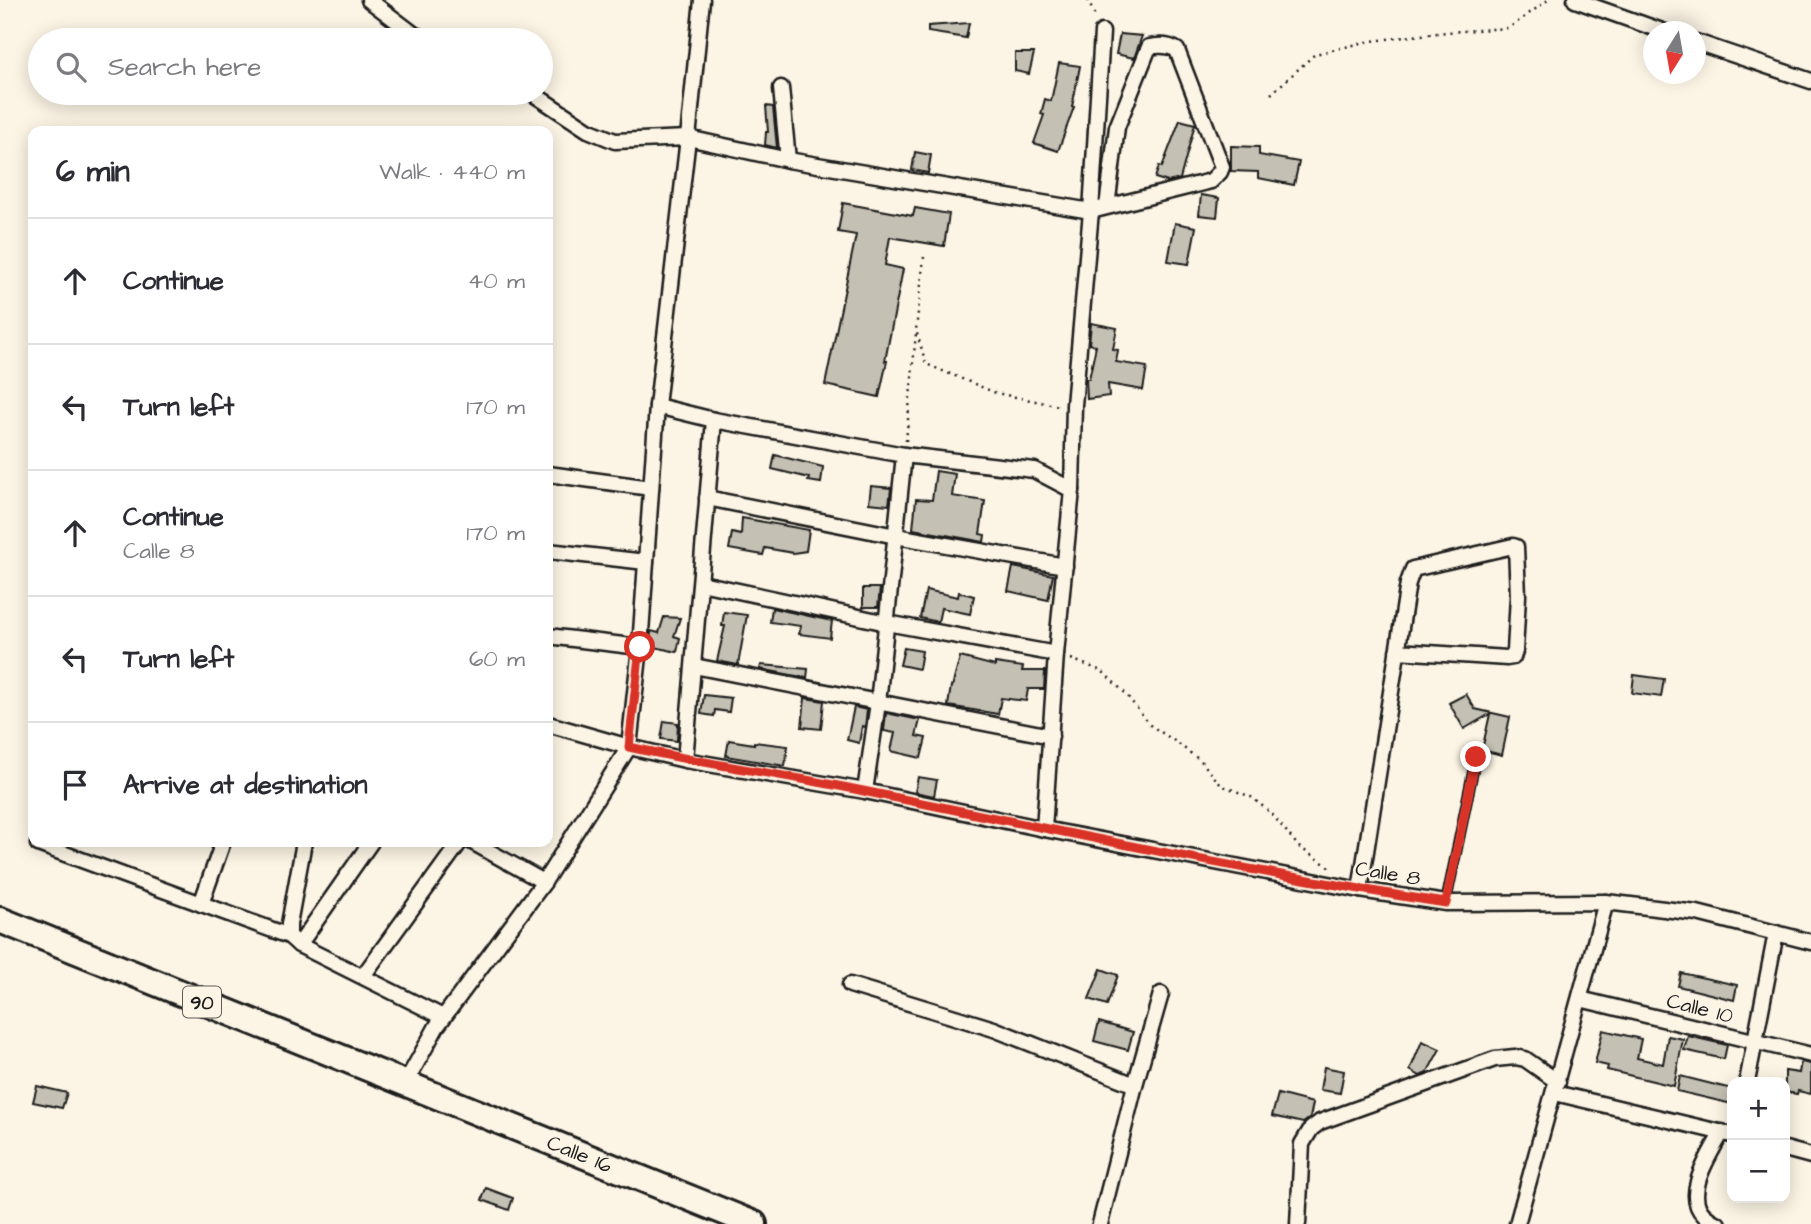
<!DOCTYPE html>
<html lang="en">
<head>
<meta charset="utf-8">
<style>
  body { margin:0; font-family:"Architects Daughter",sans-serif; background:#f7f7f7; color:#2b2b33 }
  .controls { position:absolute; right:21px; bottom:21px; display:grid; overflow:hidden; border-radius:14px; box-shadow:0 4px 18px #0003 }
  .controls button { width:63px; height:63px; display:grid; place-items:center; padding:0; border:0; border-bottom:2px solid #e1e1e2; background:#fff; color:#2b2b33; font:35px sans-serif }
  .compass { position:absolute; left:1643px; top:21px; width:63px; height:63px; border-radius:50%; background:#fff; box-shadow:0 4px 18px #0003; rotate:191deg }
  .stop { position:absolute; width:21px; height:21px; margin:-16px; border:5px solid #d93025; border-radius:50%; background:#fff }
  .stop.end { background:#d93025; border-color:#fff; box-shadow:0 2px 7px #0008 }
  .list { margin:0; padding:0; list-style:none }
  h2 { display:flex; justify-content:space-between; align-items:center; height:91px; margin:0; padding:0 28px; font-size:30px }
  h2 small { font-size:23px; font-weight:400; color:#7c7c81 }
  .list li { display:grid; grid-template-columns:46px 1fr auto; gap:21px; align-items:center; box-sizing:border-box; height:126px; padding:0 28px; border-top:2px solid #e1e1e2 }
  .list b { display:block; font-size:26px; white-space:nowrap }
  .list p { margin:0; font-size:23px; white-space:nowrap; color:#7c7c81 }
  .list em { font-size:23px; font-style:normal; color:#7c7c81 }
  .icon { flex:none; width:38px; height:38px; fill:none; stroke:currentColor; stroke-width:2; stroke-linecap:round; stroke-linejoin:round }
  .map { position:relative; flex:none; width:1811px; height:1224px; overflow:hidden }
  .search { position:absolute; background:#fff; box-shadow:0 4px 18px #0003; left:28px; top:28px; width:525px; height:77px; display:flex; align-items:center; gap:18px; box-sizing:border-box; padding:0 24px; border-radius:38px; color:#7c7c81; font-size:26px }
  .panel { position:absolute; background:#fff; box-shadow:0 4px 18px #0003; left:28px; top:126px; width:525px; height:721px; border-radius:14px }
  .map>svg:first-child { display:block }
  .building { fill:#c4c0b3; stroke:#1c1c1c; stroke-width:2 }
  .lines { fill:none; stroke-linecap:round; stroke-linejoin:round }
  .lane-casing { stroke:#1c1c1c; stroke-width:12 }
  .street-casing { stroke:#1c1c1c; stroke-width:19 }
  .highway-casing { stroke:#1c1c1c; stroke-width:30 }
  .path { stroke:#1c1c1c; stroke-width:2.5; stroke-dasharray:2 5; stroke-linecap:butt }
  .lane { stroke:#fcf5e5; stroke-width:7 }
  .street { stroke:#fcf5e5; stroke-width:14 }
  .highway { stroke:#fcf5e5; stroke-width:24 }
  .route { stroke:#d93025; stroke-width:9 }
  .labels { text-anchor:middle; stroke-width:5; stroke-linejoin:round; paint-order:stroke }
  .shield { fill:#fcf5e5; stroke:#5f5d58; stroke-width:2 }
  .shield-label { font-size:19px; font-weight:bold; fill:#1c1c1c }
  .street-label { font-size:21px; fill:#1c1c1c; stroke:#fcf5e5 }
</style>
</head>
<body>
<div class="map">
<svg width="1811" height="1224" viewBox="0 0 1811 1224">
  <rect width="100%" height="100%" fill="#fcf5e5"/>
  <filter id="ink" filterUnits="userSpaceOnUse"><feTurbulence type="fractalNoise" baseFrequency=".0143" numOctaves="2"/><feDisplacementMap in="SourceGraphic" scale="14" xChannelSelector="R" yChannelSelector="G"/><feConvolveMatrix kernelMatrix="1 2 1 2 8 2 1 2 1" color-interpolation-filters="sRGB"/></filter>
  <g filter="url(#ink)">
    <!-- building -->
    <g class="building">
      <polygon points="969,23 966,38 928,32 928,26"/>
      <polygon points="1120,34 1142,36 1134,58 1116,54"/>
      <polygon points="1015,53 1034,53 1029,74 1015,71"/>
      <polygon points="1059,63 1080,66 1072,107 1074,107 1058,151 1034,143 1044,115 1041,114 1045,99 1051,101"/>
      <polygon points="766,106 773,107 777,148 765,145 766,132 768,132"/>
      <polygon points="1180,120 1195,124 1180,179 1168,182 1155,178 1159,166 1162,167"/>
      <polygon points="1231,146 1259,147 1259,155 1299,162 1294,185 1258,178 1258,172 1231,171"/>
      <polygon points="915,152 931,155 928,173 912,170"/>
      <polygon points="1201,195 1219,198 1217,217 1199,215"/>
      <polygon points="843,203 913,216 915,208 949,214 944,246 890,237 885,265 903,269 885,361 887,361 879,397 825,385 856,235 838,232"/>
      <polygon points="1175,223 1196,227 1189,264 1168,261"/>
      <polygon points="1091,323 1117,328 1113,349 1118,350 1116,362 1147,367 1143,390 1108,384 1109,396 1087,399 1086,379 1089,379 1096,346 1089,344"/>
      <polygon points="775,455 823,467 821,483 808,481 809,478 772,469"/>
      <polygon points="936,471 955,474 952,496 985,501 980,534 985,535 984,542 913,529 916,499 932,500"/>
      <polygon points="871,486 891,488 889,505 869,503"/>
      <polygon points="742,518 809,530 806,551 793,553 765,548 763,555 729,549 732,533 741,535"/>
      <polygon points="1013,567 1053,575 1048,600 1008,591"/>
      <polygon points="863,588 880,588 878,607 863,607"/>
      <polygon points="926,590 958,597 959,592 974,596 970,614 941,608 938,622 920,618"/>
      <polygon points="772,608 832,621 830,638 799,634 801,626 770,622"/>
      <polygon points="724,612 747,615 738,665 717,661 725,626 722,626"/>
      <polygon points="664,617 680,618 674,636 680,638 677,652 650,646 651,631 659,633"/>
      <polygon points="904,648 922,651 919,669 900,665"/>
      <polygon points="960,657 995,666 995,663 1023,667 1022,671 1045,671 1044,689 1028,689 1026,701 1001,698 998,714 948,706 951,686 952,687"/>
      <polygon points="761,665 808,669 807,678 760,669"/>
      <polygon points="1634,675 1664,679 1661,697 1632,693"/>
      <polygon points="1466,694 1475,709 1510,717 1502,755 1482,750 1490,714 1464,729 1449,703"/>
      <polygon points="704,695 731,698 729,712 715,710 714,716 701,714"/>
      <polygon points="805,698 824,701 821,729 802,727"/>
      <polygon points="854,707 867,710 865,727 862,726 859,743 847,740"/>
      <polygon points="886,713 920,720 916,736 926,738 921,758 891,751 895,733 884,731"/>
      <polygon points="664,721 678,723 677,741 661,739"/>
      <polygon points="729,740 754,744 754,742 788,746 785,766 726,756"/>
      <polygon points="918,777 937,780 934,796 915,792"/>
      <polygon points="1101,969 1118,975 1107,1005 1089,999"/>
      <polygon points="1681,973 1737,985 1734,1000 1678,986"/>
      <polygon points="1099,1022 1133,1032 1128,1050 1094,1041"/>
      <polygon points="1603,1030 1641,1039 1637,1058 1663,1064 1668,1036 1683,1039 1674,1086 1607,1070 1608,1066 1595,1063"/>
      <polygon points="1688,1036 1727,1045 1724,1059 1684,1050"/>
      <polygon points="1422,1041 1440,1049 1427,1073 1420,1076 1410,1070"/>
      <polygon points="1801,1062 1811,1064 1811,1094 1798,1091 1797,1094 1785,1092 1785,1071 1799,1073"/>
      <polygon points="1324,1067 1344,1071 1340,1093 1320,1090"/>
      <polygon points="1680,1076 1732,1089 1732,1104 1677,1091"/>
      <polygon points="37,1086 67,1093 62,1108 33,1102"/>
      <polygon points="1278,1094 1313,1103 1310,1118 1303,1123 1272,1116"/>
      <polygon points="486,1188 513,1198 509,1210 482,1200"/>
    </g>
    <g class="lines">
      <!-- lane casing -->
      <g class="lane-casing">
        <polyline id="lane" points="1446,902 1476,757"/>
      </g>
      <!-- street casing -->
      <g class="street-casing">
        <g id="street">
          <polyline points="369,0 415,35 429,40"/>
          <polyline points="1575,0 1665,32"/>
          <polyline points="1696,42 1811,81"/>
          <polyline points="781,88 788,160"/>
          <path d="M 532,93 L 588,130 L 615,141 L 688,138 L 788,160 L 1091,211 L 1211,181 L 1220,172 L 1222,167 L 1177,50 C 1169,45 1158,45 1149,47 L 1117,127 L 1107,207"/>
          <polyline points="657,406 714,420 904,455 1034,470 1072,490"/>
          <polyline points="548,474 651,488"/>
          <polyline points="707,498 896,536 1065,566"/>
          <polyline points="548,551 646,562"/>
          <polyline points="701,583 887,623 1056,654"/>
          <polyline points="548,636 640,647"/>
          <polyline points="694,666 1051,736"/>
          <polyline points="548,724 629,747 685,760 865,791 1044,829 1360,890 1446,903 1606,902 1697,913 1811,942"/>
          <polyline points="685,760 714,420"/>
          <polyline points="865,791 878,703 904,455"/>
          <polyline points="1044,829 1056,654 1072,490 1074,405 1091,211 1102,32"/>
          <polyline points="472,842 544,882"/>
          <polyline points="38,844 289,936 299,945 443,1017"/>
          <polyline points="1360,890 1408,583 1413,569 1513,546 1516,547 1518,596 1515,651 1513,657 1507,658 1397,651"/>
          <polyline points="201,904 223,842"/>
          <polyline points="289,936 289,924 304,842"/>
          <polyline points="299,945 371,842"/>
          <polyline points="363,976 460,842"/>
          <polyline points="850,985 994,1029 1135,1085"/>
          <polyline points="1580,999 1811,1055"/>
          <polyline points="1747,1082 1776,933"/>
          <polyline points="405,1084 437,1026 544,882 629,747 640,647 657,406 688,138 702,0"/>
          <polyline points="1555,1093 1732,1135"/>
          <polyline points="1785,1149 1811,1156"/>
          <polyline points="1100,1224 1135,1085 1161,994"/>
          <polyline points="1298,1224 1302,1144 1311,1129 1320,1122 1495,1059 1515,1057 1525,1059 1558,1082"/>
          <polyline points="1517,1224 1606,902"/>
          <path d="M 1718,1224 C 1712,1222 1709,1219 1704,1215 C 1682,1194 1711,1153 1722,1132"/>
        </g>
      </g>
      <!-- highway casing -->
      <g class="highway-casing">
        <g id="highway">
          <path id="s1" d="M 0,920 L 754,1224"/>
        </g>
      </g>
      <!-- path -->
      <g class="path">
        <polyline points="1088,0 1096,19"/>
        <polyline points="1271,94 1315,54 1371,41 1446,32 1509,28 1548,0"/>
        <polyline points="924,257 916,330 926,364 996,393 1060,406"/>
        <polyline points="906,441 916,333"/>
        <polyline points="1071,659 1102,671 1125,693 1150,725 1176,742 1201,761 1221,785 1251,797 1271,813 1299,847 1331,868"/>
      </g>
      <!-- lane -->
      <use href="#lane" class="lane"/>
      <!-- street -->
      <use href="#street" class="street"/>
      <!-- highway -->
      <use href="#highway" class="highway"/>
    </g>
  </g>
  <g class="lines" filter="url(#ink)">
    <!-- route -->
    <path class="route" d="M 640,647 L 629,747 C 708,765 789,775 868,792 C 1060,831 1252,873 1446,903 L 1476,757"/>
  </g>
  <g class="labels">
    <!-- shield labels -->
    <rect class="shield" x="183" y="986.5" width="38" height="31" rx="5"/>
    <g class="shield-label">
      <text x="202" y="1009">90</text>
    </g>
    <!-- street labels -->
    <g class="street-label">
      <text transform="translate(1388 873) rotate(9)" y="7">Calle 8</text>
      <text transform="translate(1700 1008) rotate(14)" y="7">Calle 10</text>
      <text dy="7" stroke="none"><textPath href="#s1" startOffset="625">Calle 16</textPath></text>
    </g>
  </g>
</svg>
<div class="controls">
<button>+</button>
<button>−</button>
</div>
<svg class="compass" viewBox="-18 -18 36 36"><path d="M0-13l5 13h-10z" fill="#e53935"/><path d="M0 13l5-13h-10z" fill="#7c7c81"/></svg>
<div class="stop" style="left:640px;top:647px"></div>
<div class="stop end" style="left:1476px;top:757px"></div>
<div class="search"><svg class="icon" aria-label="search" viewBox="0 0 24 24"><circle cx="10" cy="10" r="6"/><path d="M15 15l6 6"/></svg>Search here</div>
<section class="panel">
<h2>6 min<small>Walk · 440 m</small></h2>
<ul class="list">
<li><svg class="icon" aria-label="ahead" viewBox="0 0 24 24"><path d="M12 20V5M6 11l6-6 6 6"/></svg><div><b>Continue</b></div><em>40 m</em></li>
<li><svg class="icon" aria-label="left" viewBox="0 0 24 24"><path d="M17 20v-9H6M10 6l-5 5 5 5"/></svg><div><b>Turn left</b></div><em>170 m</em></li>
<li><svg class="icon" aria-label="ahead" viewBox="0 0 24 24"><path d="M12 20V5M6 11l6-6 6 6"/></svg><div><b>Continue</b><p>Calle 8</p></div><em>170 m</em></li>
<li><svg class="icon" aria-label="left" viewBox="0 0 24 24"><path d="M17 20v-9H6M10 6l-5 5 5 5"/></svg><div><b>Turn left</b></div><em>60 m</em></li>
<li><svg class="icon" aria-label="arrive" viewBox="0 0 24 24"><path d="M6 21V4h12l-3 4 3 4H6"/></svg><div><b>Arrive at destination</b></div></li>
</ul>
</section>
</div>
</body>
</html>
